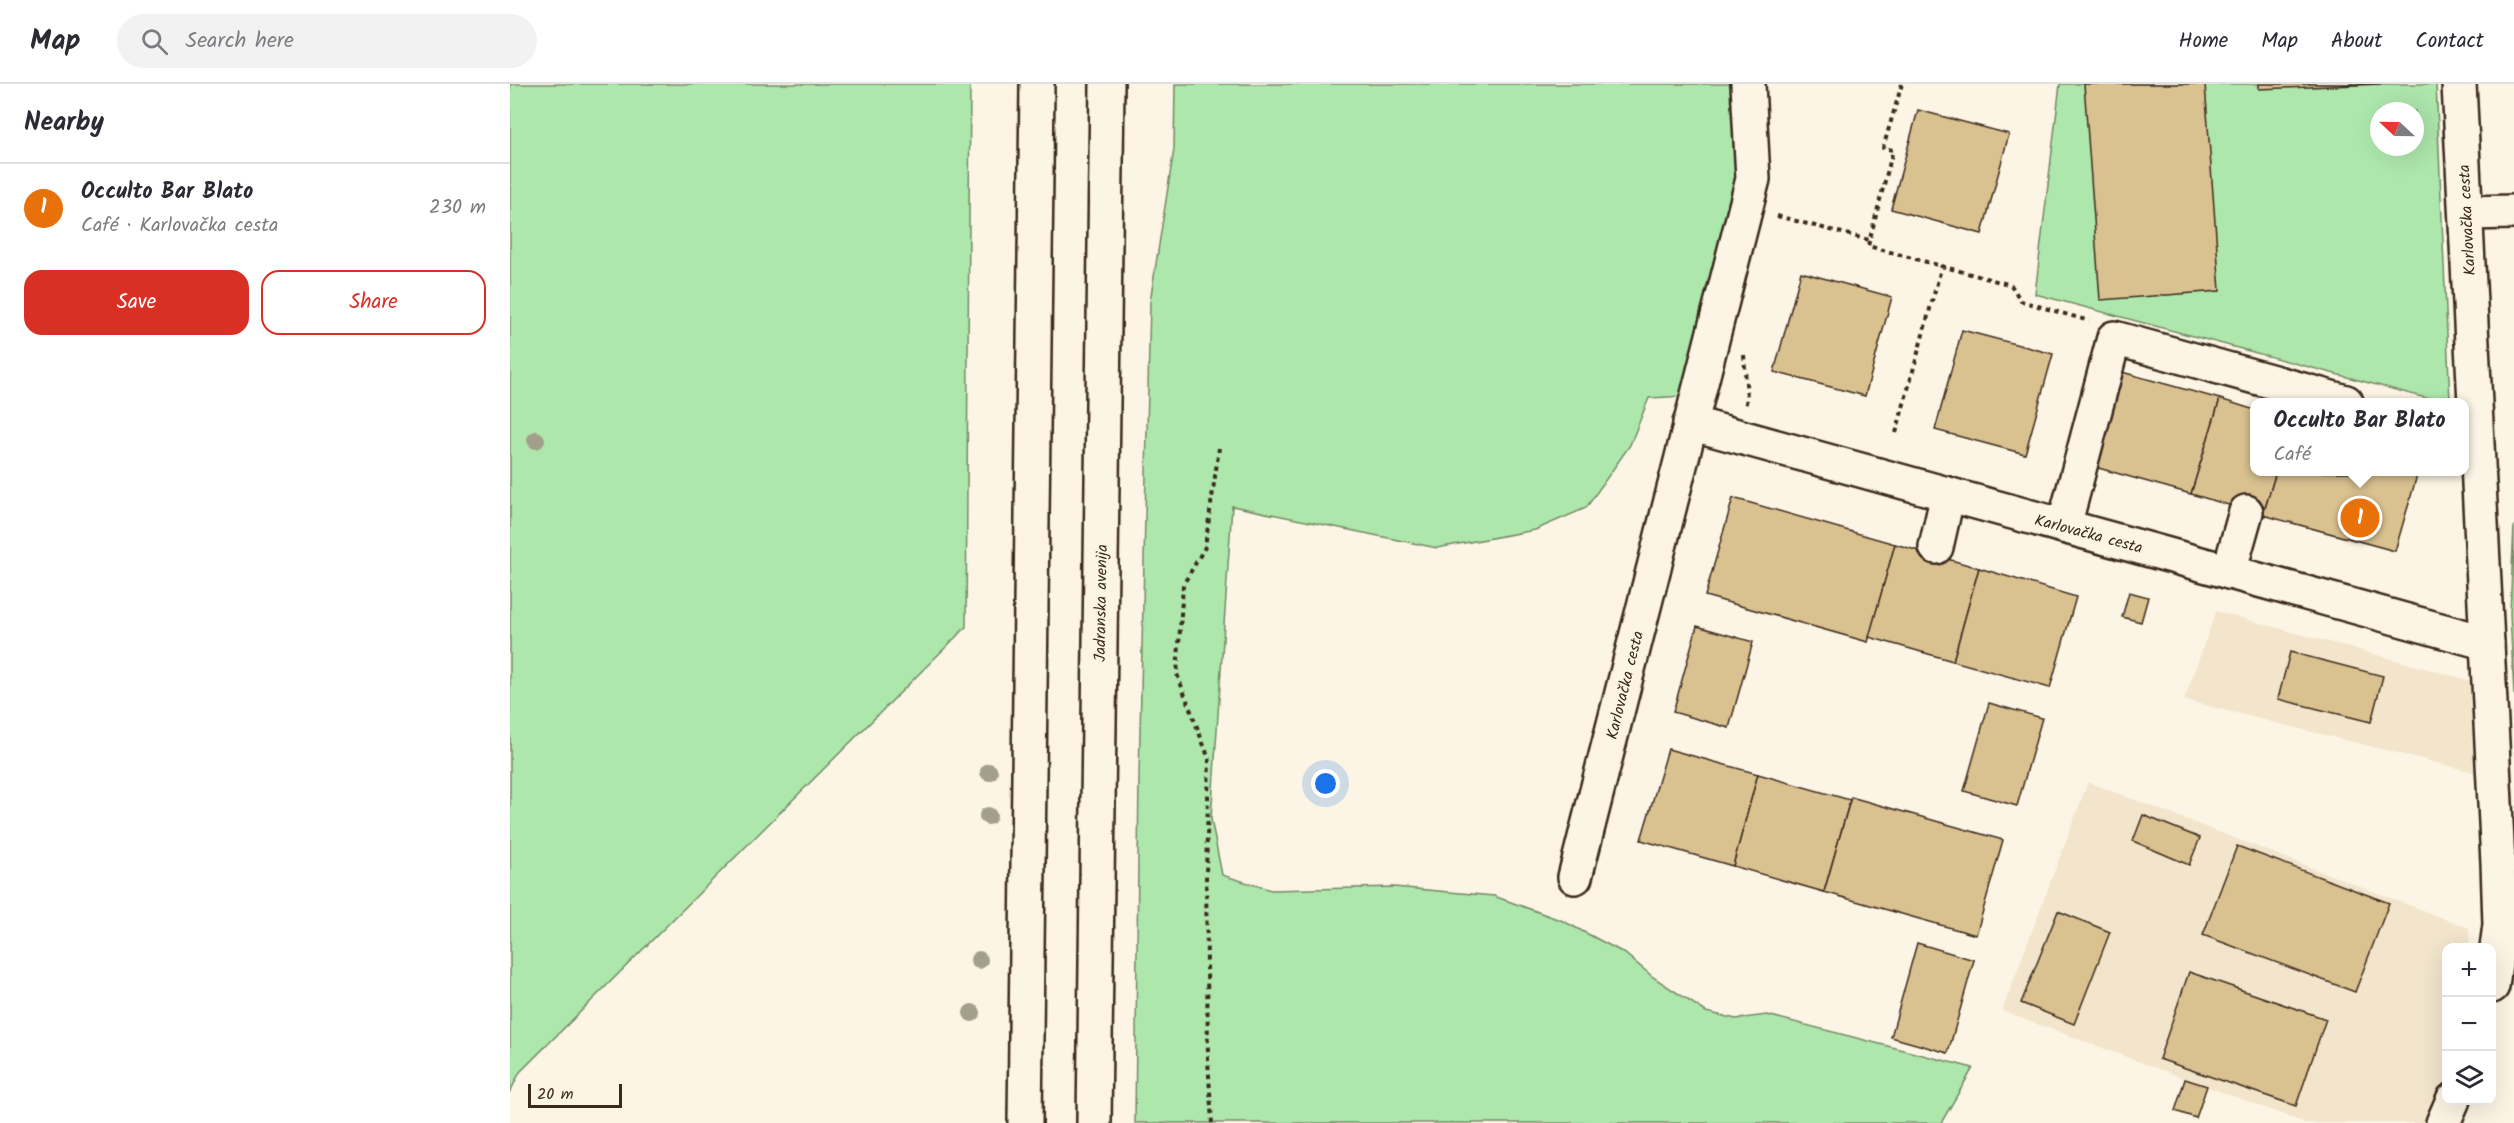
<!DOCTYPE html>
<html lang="en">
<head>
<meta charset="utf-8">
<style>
  body { margin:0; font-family:Kalam,sans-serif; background:#f2f2f3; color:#2b2b33 }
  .controls { position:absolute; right:18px; bottom:18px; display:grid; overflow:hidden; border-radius:12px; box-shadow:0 6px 24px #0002 }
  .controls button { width:54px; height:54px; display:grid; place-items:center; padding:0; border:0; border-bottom:2px solid #e1e1e2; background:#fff; color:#2b2b33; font:30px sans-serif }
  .compass { position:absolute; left:1860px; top:18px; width:54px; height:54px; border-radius:50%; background:#fff; box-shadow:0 6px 24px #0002; rotate:292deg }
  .scale { position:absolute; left:18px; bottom:15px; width:94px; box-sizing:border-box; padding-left:6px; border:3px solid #3b2a1e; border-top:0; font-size:16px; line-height:21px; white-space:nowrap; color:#3b2a1e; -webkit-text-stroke:4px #fcf5e5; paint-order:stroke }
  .you { position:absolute; left:816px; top:700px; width:21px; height:21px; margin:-15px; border:4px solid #fff; border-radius:50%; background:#1a73e8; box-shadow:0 0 0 9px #1a73e833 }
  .badge { display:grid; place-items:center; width:39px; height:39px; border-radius:50%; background:#d93025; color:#fff; font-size:20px; font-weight:700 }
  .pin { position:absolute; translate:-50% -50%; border:3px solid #fff; box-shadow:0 2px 6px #0006 }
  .popup { position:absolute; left:1740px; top:314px; width:219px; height:78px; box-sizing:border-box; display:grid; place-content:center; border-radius:12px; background:#fff; filter:drop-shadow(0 2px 4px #0005); font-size:20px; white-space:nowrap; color:#7c7c81 }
  .popup b { font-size:22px; color:#2b2b33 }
  .popup::after { content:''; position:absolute; left:50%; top:100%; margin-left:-12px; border:12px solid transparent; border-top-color:#fff }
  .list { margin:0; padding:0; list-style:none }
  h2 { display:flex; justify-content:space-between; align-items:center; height:78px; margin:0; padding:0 24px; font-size:26px }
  h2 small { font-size:20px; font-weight:400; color:#7c7c81 }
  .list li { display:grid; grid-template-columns:39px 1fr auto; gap:18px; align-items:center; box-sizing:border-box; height:90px; padding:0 24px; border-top:2px solid #e1e1e2 }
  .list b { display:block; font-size:22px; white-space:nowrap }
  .list p { margin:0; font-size:20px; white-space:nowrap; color:#7c7c81 }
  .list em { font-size:20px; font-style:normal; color:#7c7c81 }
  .actions { display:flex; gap:12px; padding:18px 24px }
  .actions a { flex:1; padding:14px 0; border:2px solid #d93025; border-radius:18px; text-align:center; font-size:21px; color:#d93025 }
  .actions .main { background:#d93025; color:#fff }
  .icon { flex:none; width:33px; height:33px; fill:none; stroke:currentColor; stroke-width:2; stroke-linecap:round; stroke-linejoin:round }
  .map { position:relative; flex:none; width:2004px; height:1039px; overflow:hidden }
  header { display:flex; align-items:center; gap:36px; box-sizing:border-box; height:84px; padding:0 30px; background:#fff; border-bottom:2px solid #e1e1e2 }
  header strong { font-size:28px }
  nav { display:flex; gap:33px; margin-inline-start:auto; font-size:21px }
  .search { width:420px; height:54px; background:#f2f2f3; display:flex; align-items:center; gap:15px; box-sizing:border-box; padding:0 21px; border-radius:33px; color:#7c7c81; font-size:22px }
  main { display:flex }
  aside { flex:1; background:#fff }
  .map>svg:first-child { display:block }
  .built { fill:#f2e5cc }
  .green { fill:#ade7ac; stroke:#748865; stroke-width:1.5; fill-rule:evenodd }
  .building { fill:#dac190; stroke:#3b2a1e; stroke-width:1.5 }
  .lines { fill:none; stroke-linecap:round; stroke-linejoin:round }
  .minor-casing { stroke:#3b2a1e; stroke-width:38 }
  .major-casing { stroke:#3b2a1e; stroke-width:38 }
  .path { stroke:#3b2a1e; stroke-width:4; stroke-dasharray:4.5 4.5; stroke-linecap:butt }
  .minor { stroke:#fcf5e5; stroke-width:33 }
  .major { stroke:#fcf5e5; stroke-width:33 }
  .tree { fill:#a29f8b }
  .labels { text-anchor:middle; stroke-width:5; stroke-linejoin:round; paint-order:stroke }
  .street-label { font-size:16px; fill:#3b2a1e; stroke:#fcf5e5 }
</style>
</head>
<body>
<header>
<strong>Map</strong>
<div class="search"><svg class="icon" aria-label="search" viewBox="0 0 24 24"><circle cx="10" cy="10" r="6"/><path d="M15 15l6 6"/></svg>Search here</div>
<nav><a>Home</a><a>Map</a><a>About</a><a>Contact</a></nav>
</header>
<main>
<aside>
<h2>Nearby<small></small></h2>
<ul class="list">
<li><span class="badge" style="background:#e8710a">1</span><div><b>Occulto Bar Blato</b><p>Café · Karlovačka cesta</p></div><em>230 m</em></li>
</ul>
<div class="actions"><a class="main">Save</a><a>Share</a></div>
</aside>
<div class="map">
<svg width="2004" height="1039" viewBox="0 0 2004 1039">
  <rect width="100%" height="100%" fill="#fcf5e5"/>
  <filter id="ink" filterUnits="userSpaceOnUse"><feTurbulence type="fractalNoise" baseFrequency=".0167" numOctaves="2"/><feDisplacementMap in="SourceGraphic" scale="12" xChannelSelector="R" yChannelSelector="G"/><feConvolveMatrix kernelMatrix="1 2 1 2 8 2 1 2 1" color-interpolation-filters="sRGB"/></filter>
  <g filter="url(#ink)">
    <!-- built -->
    <g class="built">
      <polygon points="1706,527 1962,597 1967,689 1674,616"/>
      <polygon points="1578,698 1959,844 1960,863 1936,864 1936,995 1918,1039 1795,1039 1492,927"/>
    </g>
    <!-- green -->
    <g class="green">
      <polygon points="0,0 460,0 456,543 10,988 0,1008"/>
      <polygon points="665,0 1226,0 1230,48 1223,117 1176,312 1139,314 1120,361 1076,424 1025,446 927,464 722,422 701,735 712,791 761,806 884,803 984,812 1053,837 1114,869 1143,893 1196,928 1226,935 1257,931 1463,984 1431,1039 625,1039 629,692 640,218 664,65"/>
      <path d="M 1550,0 L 1926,0 L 1940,318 L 1931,318 L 1525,210 ZM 1869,27 L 1905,27 L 1905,63 L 1869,63 Z"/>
      <polygon points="2004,441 2004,611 2000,529"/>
    </g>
    <!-- building -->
    <g class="building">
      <polygon points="1574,0 1695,0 1710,207 1590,216"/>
      <polygon points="1749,0 1871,0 1749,5"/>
      <polygon points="1408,26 1499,50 1472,150 1381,125"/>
      <polygon points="1291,188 1382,213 1355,312 1264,288"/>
      <polygon points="1452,246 1543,270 1515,370 1425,346"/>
      <polygon points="1601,285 1710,315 1681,410 1574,380"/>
      <polygon points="1710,315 1745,326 1745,388 1766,388 1753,431 1681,410"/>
      <polygon points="1766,388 1908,388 1885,467 1753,431"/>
      <polygon points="1223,414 1385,460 1358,558 1195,512"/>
      <polygon points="1385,460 1469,484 1443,577 1359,553"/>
      <polygon points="1469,484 1566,513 1540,604 1443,577"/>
      <polygon points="1619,508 1638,513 1631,538 1612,533"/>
      <polygon points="1187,542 1243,558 1219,644 1163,628"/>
      <polygon points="1780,568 1873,592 1861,638 1768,615"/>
      <polygon points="1479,619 1532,634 1507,722 1454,707"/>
      <polygon points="1158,665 1248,690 1223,782 1131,756"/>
      <polygon points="1248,690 1340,716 1314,808 1223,782"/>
      <polygon points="1341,713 1493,756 1466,851 1314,808"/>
      <polygon points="1633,731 1690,754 1679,781 1623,757"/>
      <polygon points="1727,762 1879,819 1845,908 1693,851"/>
      <polygon points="1548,827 1600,848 1564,940 1511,919"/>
      <polygon points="1407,859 1464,876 1438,969 1381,953"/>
      <polygon points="1679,888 1816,935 1786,1022 1649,975"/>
      <polygon points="1675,995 1697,1002 1686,1034 1665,1027"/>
    </g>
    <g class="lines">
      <!-- minor casing -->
      <g class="minor-casing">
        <g id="minor">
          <polyline points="1949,0 1988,779 1990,841 1982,902"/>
          <polyline points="1956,129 2004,128"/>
          <polyline points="1180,339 1977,559"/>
          <polyline points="1554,442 1604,254 1836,318"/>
          <polyline points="1426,463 1438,410"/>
          <polyline points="1719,488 1736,428"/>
          <polyline points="1065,793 1243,95 1238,0"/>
          <polyline points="1933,1039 1943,1016"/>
        </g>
      </g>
      <!-- major casing -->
      <g class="major-casing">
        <g id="major">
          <polyline points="515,1039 527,0"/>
          <polyline points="584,1039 597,0"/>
        </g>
      </g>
      <!-- path -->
      <g class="path">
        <polyline points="1392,0 1373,64 1383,66 1358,162 1501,201 1511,217 1579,237"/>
        <polyline points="1267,132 1359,156"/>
        <polyline points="1234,271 1237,314 1235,323"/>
        <polyline points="1386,349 1432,181"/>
        <polyline points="702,1039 698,976 696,790 699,675 667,590 673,501 695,463 709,364"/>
      </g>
      <!-- minor -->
      <use href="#minor" class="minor"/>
      <!-- major -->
      <use href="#major" class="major"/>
    </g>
    <!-- trees -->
    <g class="tree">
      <circle cx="26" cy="356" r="9"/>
      <circle cx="479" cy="688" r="9"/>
      <circle cx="478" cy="732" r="9"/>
      <circle cx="469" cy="876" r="9"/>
      <circle cx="462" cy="929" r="9"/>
    </g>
  </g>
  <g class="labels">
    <!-- street labels -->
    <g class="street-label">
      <text transform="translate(1956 136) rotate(-93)" y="6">Karlovačka cesta</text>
      <text transform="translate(1579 449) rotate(15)" y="6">Karlovačka cesta</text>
      <text transform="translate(590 519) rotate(-89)" y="6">Jadranska avenija</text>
      <text transform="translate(1114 601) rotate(-76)" y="6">Karlovačka cesta</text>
    </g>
  </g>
</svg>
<div class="controls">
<button>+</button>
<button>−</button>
<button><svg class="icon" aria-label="layers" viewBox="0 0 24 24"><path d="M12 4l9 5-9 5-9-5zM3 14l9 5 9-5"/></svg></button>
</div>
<svg class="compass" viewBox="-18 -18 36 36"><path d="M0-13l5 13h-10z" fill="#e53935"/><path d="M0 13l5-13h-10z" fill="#7c7c81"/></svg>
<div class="scale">20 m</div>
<div class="you"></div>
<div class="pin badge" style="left:1850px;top:434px;background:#e8710a">1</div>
<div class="popup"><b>Occulto Bar Blato</b>Café</div>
</div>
</main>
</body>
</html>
